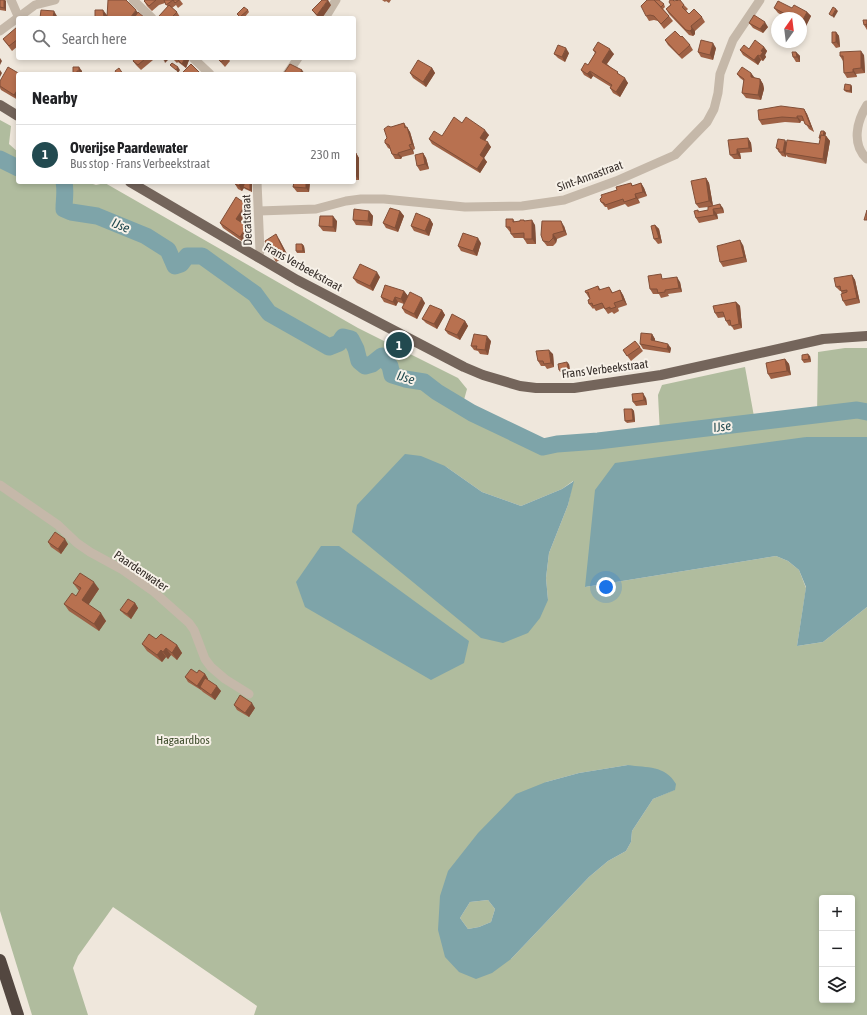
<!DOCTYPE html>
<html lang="en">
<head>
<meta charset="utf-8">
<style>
  body { margin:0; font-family:"Asap Condensed",sans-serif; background:#f2f2f2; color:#202124 }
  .controls { position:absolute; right:12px; bottom:12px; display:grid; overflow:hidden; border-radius:4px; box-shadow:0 2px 6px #0003 }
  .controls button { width:36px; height:36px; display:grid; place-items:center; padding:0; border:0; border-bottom:1px solid #e0e0e0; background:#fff; color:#202124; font:20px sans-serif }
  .compass { position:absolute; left:771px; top:12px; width:36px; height:36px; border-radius:50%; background:#fff; box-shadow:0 2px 6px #0003; rotate:14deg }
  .you { position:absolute; left:606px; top:587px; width:14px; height:14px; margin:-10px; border:3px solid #fff; border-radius:50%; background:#1a73e8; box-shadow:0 0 0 6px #1a73e833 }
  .badge { display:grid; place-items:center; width:26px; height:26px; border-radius:50%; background:#224a50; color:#fff; font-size:13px; font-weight:700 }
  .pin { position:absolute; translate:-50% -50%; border:2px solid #fff; box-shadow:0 1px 4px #0006 }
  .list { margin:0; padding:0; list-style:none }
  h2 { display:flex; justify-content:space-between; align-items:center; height:52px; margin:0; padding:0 16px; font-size:17px }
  h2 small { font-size:13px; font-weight:400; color:#757577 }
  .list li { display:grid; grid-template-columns:26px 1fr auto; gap:12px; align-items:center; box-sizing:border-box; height:60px; padding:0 16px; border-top:1px solid #e0e0e0 }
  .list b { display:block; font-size:15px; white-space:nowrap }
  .list p { margin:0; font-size:13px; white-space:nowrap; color:#757577 }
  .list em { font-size:13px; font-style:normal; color:#757577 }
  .icon { flex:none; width:22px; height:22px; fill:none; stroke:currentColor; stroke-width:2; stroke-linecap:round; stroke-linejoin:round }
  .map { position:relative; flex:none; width:867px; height:1015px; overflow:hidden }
  .search { position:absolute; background:#fff; box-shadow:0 2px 6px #0003; left:16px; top:16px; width:340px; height:44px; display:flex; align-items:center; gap:10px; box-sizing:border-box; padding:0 14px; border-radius:4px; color:#757577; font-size:15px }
  .panel { position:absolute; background:#fff; box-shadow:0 2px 6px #0003; left:16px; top:72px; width:340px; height:112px; border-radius:4px }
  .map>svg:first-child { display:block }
  .green { fill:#b0bc9e; fill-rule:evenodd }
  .water { fill:#7ea4a9; fill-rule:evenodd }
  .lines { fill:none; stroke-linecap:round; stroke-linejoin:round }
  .river { stroke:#7ea4a9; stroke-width:17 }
  .minor { stroke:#c5b8a9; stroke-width:9 }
  .major { stroke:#74655b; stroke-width:10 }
  .highway { stroke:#534740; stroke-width:12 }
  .wall { fill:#9e6145 }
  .shaded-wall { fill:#814f38 }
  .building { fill:#b87150; stroke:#814f38 }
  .labels { text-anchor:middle; stroke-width:4; stroke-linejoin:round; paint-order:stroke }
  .street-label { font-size:12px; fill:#342c28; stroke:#f7f1e8 }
  .park-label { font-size:12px; fill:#414f2f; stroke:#f7f1e8 }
  .water-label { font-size:13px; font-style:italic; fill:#224a50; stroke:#f7f1e8 }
</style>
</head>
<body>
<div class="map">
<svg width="867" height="1015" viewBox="0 0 867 1015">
  <rect width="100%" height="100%" fill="#efe7dc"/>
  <!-- green -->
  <g class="green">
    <path d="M 0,120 L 11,126 L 9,144 L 18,152 L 18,182 L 87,182 L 96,185 L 105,183 L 358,328 L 458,378 L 467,389 L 462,407 L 543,447 L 557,444 L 598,441 L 660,434 L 658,395 L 662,385 L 745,367 L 755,422 L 817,415 L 818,352 L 845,348 L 867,348 L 867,437 L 806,437 L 585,587 L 776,556 L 788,561 L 799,570 L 806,588 L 797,646 L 823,642 L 867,607 L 867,1015 L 254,1015 L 257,1006 L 113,907 L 78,956 L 73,968 L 88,1015 L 32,1015 L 0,911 ZM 445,466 L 482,492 L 521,506 L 562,489 L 573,481 L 568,505 L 549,553 L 546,578 L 548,600 ZM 628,765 L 674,790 L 653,799 L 632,831 L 631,842 L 626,851 L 608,861 L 589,877 L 511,959 L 438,930 L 546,782 L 579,773 ZM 822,898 L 852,898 L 852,1000 L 822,1000 Z"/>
    <polygon points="488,900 495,909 491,922 479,927 468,929 460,918 470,902"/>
  </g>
  <!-- water -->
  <g class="water">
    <polygon points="806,437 867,437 867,607 823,642 797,646 806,587 799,570 788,561 776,556 585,587 595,490 615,463"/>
    <polygon points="405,454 421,456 445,466 482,492 521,506 562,489 574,481 568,505 549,553 546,578 548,600 540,618 528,633 503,643 481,638 352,532 357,505"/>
    <polygon points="321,546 339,546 469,641 464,663 431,680 305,607 296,582"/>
    <path d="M 628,765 C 647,768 665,765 676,784 L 675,790 L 653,799 L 632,831 L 631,842 L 626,851 L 608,861 L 589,877 L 511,959 L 492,973 L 476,979 L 459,972 L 445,957 L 438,930 L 440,896 L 448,871 L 478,833 L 516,794 L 546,782 L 579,773 ZM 488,900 L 495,909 L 491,922 L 479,927 L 468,929 L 460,918 L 470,902 Z"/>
  </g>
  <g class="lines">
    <!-- river -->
    <g class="river">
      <polyline points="0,159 18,168"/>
      <path d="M 64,182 C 66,191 64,200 64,209 L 71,212 L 97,216 L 146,236 L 168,250 L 175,266 L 181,264 L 187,256 L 202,256 L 255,294 L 269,313 L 329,347 L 339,343 L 343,337 L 351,339 L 356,349 L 359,361 L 365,366 L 372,364 L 382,356 L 390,366 L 392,375 L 405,379 L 424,382 L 437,392 L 472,413 L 543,447 L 557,444 L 598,441 L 857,410 L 867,412"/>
    </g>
    <!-- minor -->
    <g class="minor">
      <polyline points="11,0 18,16"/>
      <polyline points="133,0 152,18"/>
      <polyline points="325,18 336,0"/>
      <polyline points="0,31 35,5 55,0"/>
      <polyline points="193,58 210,74"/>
      <polyline points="287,74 298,58"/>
      <path d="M 867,105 C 857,121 851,144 867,159"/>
      <polyline points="257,182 260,251 258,258"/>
      <polyline points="259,211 316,209 346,201 361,199 384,199 465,207 522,206 564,200 616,181 675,155 707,122 714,109 718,93 720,74 733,40 760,0"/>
      <polyline points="0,485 58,525 77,543 90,552 123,570 153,591 189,623 194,630 205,659 211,667 225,679 249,694"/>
    </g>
    <!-- major -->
    <g class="major">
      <polyline points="0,105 18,116"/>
      <polyline points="130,182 297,280 464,367 483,375 520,386 536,388 574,388 661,375 823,339 867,336"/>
    </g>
    <!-- highway -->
    <polyline class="highway" points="0,960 18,1015"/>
  </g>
  <!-- wall -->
  <g class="wall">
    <polygon points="0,0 5,0 6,1 6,11 0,10"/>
    <polygon points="145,0 180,0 183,4 178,8 176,5 172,8 177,12 180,17 179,18 160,18 159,16 168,7 165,3 159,5 152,11 147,6 144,1"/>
    <polygon points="382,0 391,0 389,3 386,1 385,2"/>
    <polygon points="674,1 677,1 684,5 688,9 686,11 689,14 702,17 705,22 695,31 695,34 693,36 689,35 669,14 666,9"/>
    <polygon points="664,4 665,7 663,9 669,16 673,21 664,29 658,21 654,20 649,21 646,16"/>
    <polygon points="331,5 322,18 319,18 316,15 312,10"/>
    <polygon points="774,8 807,12 811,16 804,30 801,29 801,18 787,18 778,13"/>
    <polygon points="248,10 249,12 244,18 241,18 237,14"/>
    <polygon points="867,20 867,30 864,25"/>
    <polygon points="749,23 768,27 763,33 753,28"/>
    <polygon points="18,29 18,46 12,51 3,39"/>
    <polygon points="836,32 839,36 840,47 836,48 832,43"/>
    <polygon points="665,40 690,45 693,50 682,59 668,45"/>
    <polygon points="764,47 767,51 765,55 766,57 763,61 761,60 758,65 743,55 740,50"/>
    <polygon points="716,48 713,60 701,57 698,52"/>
    <polygon points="593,50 614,54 607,64 621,76 628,83 620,97 613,93 610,88 611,87 593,76 591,79 584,75 581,70 588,65 595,53"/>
    <polygon points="796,52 800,56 800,62 796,62 793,57"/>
    <polygon points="569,53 565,62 558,58 554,54"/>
    <polygon points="864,55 865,73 856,74 857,77 847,78 844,73 843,61 840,56"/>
    <polygon points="135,58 152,58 153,60 141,70 136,65 133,61"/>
    <polygon points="172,58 188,58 189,60 186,68 178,62 177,63"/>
    <polygon points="217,58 228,58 230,61 225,67"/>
    <polygon points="73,67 82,71 82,74 73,74"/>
    <polygon points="432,68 435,73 426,87 413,78 410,73"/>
    <polygon points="18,74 18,100 1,90 0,88 0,81"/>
    <polygon points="737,74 760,79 763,84 764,89 761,100 746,98 742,93 744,81 740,78"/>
    <polygon points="851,85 852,87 852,93 846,92 844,90"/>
    <polygon points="804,109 807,114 814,132 809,129 804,121 801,121 800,123 785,122 762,125 759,120"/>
    <polygon points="404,123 410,132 415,149 413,150 414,154 402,157 401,159 395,159 392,154 390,149 388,148 385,143 391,127"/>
    <polygon points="462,123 489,135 485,141 491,147 484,158 487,162 480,173 432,144 429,139 442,136"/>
    <polygon points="824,131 826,133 825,136 826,136 830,141 826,164 788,157 786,155 786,157 782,156 776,148 786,142 819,144 820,139 819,138"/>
    <polygon points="748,138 751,143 752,152 740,153 741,159 734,159 730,155"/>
    <polygon points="354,153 356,153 359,158 359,180 354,180"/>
    <polygon points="423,153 426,158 429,169 420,171 417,166"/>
    <polygon points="706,178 709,183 713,206 723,208 724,213 717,214 718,219 699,223 696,218 698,210 699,212 708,210 708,207 699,208 696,204"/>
    <polygon points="236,182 251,182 252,183 252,192 245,189 244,188 242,191 238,189 235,184"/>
    <polygon points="294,182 310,182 309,192 297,192 293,187"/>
    <polygon points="631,183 633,186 641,183 644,188 647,196 638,199 640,203 628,207 625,204 608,210 607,207 605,207 601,202 617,190"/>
    <polygon points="249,209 241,222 250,231 243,242 223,228 220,223"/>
    <polygon points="369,211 373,216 372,226 356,225 353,220"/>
    <polygon points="400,211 404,216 398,232 386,228 383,223"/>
    <polygon points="430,219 433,224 429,236 414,231 411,226"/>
    <polygon points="513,219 515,222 520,221 524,220 525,221 535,225 536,244 527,244 524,239 524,238 514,238 511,234 511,232 510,232 506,227"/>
    <polygon points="337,221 336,232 323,231 319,226"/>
    <polygon points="655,225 659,229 662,243 658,244 654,239"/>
    <polygon points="564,226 567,235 557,239 556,243 553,246 547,246 543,241"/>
    <polygon points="279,239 288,256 276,262 273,257"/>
    <polygon points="481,243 477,256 461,251 458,246"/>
    <polygon points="302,244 304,246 305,253 297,253 296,251"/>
    <polygon points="743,245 747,262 723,267 720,262"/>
    <polygon points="852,275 855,280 860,303 846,306 843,301 842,294 841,291 840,291 836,287"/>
    <polygon points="380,277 373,291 357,283 353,278"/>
    <polygon points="665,279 680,282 682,292 668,294 669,296 661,298 659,294 653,294 650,289"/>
    <polygon points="598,286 601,290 609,287 613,293 620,290 623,295 627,305 618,308 619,311 614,314 612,312 608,314 604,308 596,311 594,308 593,309 589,304 590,299 590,298 589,298 586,293"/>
    <polygon points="404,291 408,296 425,303 417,319 405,313 402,308 404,304 398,302 396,306 384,302 381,297"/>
    <polygon points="736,302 740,306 742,328 734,330 731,325 729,326 726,321 725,317 718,318 715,313"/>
    <polygon points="442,310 445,315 437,329 426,323 422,319"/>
    <polygon points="465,321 468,326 460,340 448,334 445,330"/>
    <polygon points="652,334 655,339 655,341 671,348 670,353 643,349 640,344"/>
    <polygon points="491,341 488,355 480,354 478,351 474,350 471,346"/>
    <polygon points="640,347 643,351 631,361 623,350"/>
    <polygon points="553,354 554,367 547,369 545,366 541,366 538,361"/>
    <polygon points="810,356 811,362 804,363 802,360"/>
    <polygon points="785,359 789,364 791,375 771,379 768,374"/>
    <polygon points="569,364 570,371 560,372 559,370"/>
    <polygon points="646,398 647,405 636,406 633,402"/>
    <polygon points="632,409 634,411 635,422 627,423 625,421"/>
    <polygon points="48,542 68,544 61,554 51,547"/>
    <polygon points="73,583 99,589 88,605 106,621 99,631 69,611 64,604 76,596 79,591"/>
    <polygon points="135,603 138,608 131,619 124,614 120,610"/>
    <polygon points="142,644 177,645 182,653 177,660 171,655 168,659 166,657 162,662 147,651"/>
    <polygon points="197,673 205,674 208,679 208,680 221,691 215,700 203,692 201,690 188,682 185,677"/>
    <polygon points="234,705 255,708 249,717 237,710"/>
  </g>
  <!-- shaded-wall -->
  <g class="shaded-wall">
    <polygon points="4,0 6,1 6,11 4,8"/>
    <polygon points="328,0 331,5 322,18 320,18 317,15"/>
    <polygon points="836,9 838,11 834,18 832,16"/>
    <polygon points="103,10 107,15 107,18 104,18"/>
    <polygon points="136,10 139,14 137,18 130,18"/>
    <polygon points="54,11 57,16 57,18 53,18"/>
    <polygon points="807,12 811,16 804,30 801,26 801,24"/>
    <polygon points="765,22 768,27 763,33 760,29"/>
    <polygon points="691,26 695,31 695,34 693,36 690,31"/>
    <polygon points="836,32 839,36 840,47 836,42"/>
    <polygon points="713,43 716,48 713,60 710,55"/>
    <polygon points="764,47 767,51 765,55 766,57 763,61 760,56 761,51"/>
    <polygon points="566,48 569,53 565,62 562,57"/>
    <polygon points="610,49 614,54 605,66 602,62"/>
    <polygon points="861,51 864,55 865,73 861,68"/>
    <polygon points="796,52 800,56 800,62 797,57"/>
    <polygon points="758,55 761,60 758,65 754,60"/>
    <polygon points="0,58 2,61 0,65"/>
    <polygon points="166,58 170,58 165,63 164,60"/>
    <polygon points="185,58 188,58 189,60 186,68 182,64"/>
    <polygon points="79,67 82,71 82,74 81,74 79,71"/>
    <polygon points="178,67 180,70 178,73 176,70"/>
    <polygon points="432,68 435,73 426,87 423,82"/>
    <polygon points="853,69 856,74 857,77 853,72"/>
    <polygon points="0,70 2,73 0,77"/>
    <polygon points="302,70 305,74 300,74 300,73"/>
    <polygon points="590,71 593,76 591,79 587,74"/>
    <polygon points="751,73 755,78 751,77"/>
    <polygon points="625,78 628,83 620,97 616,92"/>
    <polygon points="760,79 763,84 764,89 761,100 758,95"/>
    <polygon points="851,85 852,87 852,93 850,91"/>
    <polygon points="18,89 18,100 14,95"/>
    <polygon points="804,109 807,114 814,132 811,127"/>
    <polygon points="797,116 801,121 800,123 797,118"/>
    <polygon points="407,127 410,132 415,149 412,144"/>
    <polygon points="485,130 489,135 484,142 480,138"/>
    <polygon points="824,131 826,133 824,140 823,138"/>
    <polygon points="826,136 830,141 826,164 823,159"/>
    <polygon points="748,138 751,143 752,152 749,148"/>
    <polygon points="785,140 788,145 785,153 786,155 786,157 783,152"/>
    <polygon points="488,142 491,147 484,158 487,162 480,173 477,169 480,155"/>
    <polygon points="409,145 413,150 414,154 411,149"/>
    <polygon points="737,149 740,153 741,159 737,154"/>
    <polygon points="356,153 359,158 359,180 355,175"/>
    <polygon points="398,153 402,157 401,159 398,155"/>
    <polygon points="423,153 426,158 429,169 425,164"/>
    <polygon points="706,178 709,183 713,206 709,201"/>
    <polygon points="241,182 247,182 242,191 239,186"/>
    <polygon points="250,182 251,182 252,183 252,192 250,190"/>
    <polygon points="306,182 310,182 309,192 306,188"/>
    <polygon points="641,183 644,188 647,196 643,192"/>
    <polygon points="635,194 638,199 640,203 636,198"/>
    <polygon points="246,204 249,209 239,224 236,219"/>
    <polygon points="720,204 723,208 724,213 721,208"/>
    <polygon points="713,209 717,214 718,219 714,215"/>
    <polygon points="369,211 373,216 372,226 368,221"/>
    <polygon points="400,211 404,216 398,232 395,228"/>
    <polygon points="333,216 337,221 336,232 333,227"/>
    <polygon points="430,219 433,224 429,236 425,231"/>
    <polygon points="532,220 535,225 536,244 532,239"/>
    <polygon points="561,221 564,226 567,235 564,231"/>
    <polygon points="655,225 659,229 662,243 659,238"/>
    <polygon points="247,226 250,231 243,242 240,237"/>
    <polygon points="276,234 279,239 288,256 284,251"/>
    <polygon points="553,234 557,239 556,243 553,238"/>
    <polygon points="478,238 481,243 477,256 473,251"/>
    <polygon points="740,240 743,245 747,262 744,257"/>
    <polygon points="302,244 304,246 305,253 303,251"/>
    <polygon points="377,272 380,277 373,291 370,286"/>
    <polygon points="852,275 855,280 860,303 857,298"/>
    <polygon points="677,277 680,282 682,292 679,288"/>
    <polygon points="620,290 623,295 627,305 623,300"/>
    <polygon points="404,291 408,296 404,304 401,299"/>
    <polygon points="395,297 398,302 396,306 393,302"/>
    <polygon points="422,298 425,303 417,319 414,314"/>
    <polygon points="736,302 740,306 742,328 739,324"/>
    <polygon points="442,310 445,315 437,329 434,324"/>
    <polygon points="465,321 468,326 460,340 457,335"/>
    <polygon points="652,334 655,339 654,345 651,340"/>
    <polygon points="487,336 491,341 488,355 485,350"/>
    <polygon points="668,344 671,348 670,353 667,349"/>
    <polygon points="549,350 553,354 554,367 551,363"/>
    <polygon points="808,354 810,356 811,362 809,359"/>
    <polygon points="785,359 789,364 791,375 787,371"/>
    <polygon points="567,362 569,364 570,371 568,369"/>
    <polygon points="643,393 646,398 647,405 644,400"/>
    <polygon points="632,409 634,411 635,422 633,420"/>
    <polygon points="65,539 68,544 61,554 58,549"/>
    <polygon points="94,582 99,589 87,607 82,600"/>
    <polygon points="135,603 138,608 131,619 127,614"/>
    <polygon points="101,613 106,621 99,631 94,624"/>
    <polygon points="177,645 182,653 177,660 172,653"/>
    <polygon points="166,648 171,655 168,659 163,652"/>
    <polygon points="161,650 166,657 162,662 157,655"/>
    <polygon points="205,674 208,679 202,689 200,687 201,690 197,686"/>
    <polygon points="217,686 221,691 215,700 211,695"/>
    <polygon points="252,703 255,708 249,717 245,713"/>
  </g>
  <!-- building -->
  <g class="building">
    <polygon points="0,0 4,0 4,8 0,7"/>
    <polygon points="108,0 126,0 136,10 130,18 114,18 107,17"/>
    <polygon points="145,0 156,0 149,6 144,1"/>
    <polygon points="164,0 179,0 175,3 173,0 166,5"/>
    <polygon points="322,0 328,0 317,15 312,10"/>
    <polygon points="647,0 654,0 669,16 661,24 654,16 650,15 646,16 641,6"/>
    <polygon points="654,0 659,0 664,4 661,7"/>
    <polygon points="670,0 673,0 674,1 676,0 677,1 678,0 680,0 684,5 682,7 689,14 694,9 702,17 691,26 692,29 690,31 686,30 666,9 671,5 669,2"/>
    <polygon points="778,1 792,8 794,5 807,12 801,24 801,18 787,18 789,16 774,8"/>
    <polygon points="169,5 177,12 171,18 161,18 159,16"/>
    <polygon points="244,7 248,10 240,17 237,14"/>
    <polygon points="833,7 836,9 832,16 829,14"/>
    <polygon points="41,10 54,11 53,18 40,18"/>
    <polygon points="95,10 103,10 104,18 95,18"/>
    <polygon points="138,12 145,18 134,18"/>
    <polygon points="754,15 765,22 760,29 749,23"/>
    <polygon points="863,20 867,20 867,27 867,24 864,25"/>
    <polygon points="17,27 18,29 18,39 9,46 3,39"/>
    <polygon points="675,31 681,37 682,36 690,45 679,55 665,40"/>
    <polygon points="832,32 836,32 836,42 832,43"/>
    <polygon points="701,40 713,43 710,55 698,52"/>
    <polygon points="755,40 764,47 761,51 763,52 760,56 758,55 754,60 740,50 744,45 749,49"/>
    <polygon points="598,42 610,49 602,62 618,72 617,73 625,78 616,92 610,88 612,85 590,71 587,74 581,70 585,63 588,65 596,52 593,50"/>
    <polygon points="558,45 566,48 562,57 554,54"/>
    <polygon points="861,51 861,68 853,69 853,72 844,73 843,56 840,56 840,52"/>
    <polygon points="792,52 796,52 797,57 793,57"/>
    <polygon points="135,58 146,58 138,65 133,61"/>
    <polygon points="161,58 166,58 164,60"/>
    <polygon points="176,58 185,58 182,64"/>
    <polygon points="217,58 226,58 221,62"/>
    <polygon points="418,60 432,68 423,82 410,73"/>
    <polygon points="172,63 178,67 176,70 170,65"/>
    <polygon points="191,64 201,74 185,74 183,72"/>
    <polygon points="290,64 302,70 300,73 302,74 287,74 284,73"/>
    <polygon points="8,67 20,74 18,74 18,89 14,95 0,86 0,81"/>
    <polygon points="73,67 79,67 79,71 77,71 77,73 73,74"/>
    <polygon points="742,67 751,73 751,77 760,79 760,84 758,95 742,93 744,79 737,74"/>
    <polygon points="119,68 123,74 117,74 115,71"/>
    <polygon points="845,84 851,85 850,91 844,90"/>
    <polygon points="781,106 804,109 811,127 805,124 802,116 797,116 797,118 782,117 759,120 758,110"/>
    <polygon points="454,117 462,123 466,117 485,130 480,138 488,142 480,155 484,158 477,169 429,139 434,131 442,136"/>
    <polygon points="404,123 405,128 407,127 412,144 409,145 411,149 398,153 398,155 392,154 389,145 385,143 385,140 387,138 384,129 388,126 391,127"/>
    <polygon points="821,131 824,131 823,136 821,135 820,138 819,138"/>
    <polygon points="821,135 826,136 823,159 785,153 787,140 819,144"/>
    <polygon points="748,138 749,148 737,149 737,154 730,155 728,140"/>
    <polygon points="778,139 785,140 783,152 779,152 779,149 776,148"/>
    <polygon points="354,153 356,153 355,175 354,175"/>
    <polygon points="423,153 425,164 417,166 415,155"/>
    <polygon points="706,178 709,201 696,204 691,181"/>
    <polygon points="236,182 241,182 239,186 235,184"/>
    <polygon points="245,182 250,182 250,190 243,187"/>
    <polygon points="294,182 306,182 306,188 293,187"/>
    <polygon points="631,183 632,186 641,183 643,192 635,194 636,198 624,202 623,199 605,205 604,203 601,202 600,199 602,197 601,195 617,190 616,187"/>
    <polygon points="236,197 246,204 236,219 247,226 240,237 220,223"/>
    <polygon points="720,204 721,208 713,209 714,215 696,218 694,211 698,210 698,212 708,210 708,207"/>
    <polygon points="390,208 400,211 395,228 383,223"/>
    <polygon points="354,209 369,211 368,221 353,220"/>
    <polygon points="867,210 867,220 864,220"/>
    <polygon points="416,213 430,219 425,231 411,226"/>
    <polygon points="320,216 333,216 333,227 319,226"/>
    <polygon points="506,219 513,219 513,222 520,221 520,220 524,220 524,221 532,220 532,239 524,239 524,233 511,234 510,227 506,227"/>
    <polygon points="542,221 561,221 564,231 553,234 553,238 549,242 543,241 541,235"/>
    <polygon points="655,225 659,238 654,239 651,226"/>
    <polygon points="463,233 478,238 473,251 458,246"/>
    <polygon points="276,234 284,251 273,257 265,241"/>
    <polygon points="740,240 744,257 720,262 717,246"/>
    <polygon points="296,244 302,244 303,251 296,251"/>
    <polygon points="360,264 377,272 370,286 353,278"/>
    <polygon points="661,274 662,279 677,277 679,288 665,290 665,292 658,293 657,289 650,289 648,276"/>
    <polygon points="852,275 857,298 843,301 841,294 847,292 847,290 841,291 840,286 836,287 834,278"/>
    <polygon points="385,285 404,291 401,299 395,297 393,302 381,297"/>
    <polygon points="598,286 599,290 609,287 612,293 620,290 623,300 614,303 616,307 610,309 610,307 605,309 602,303 593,306 592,303 589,304 588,300 590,299 588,292 586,293 585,291"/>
    <polygon points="410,292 422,298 414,314 402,308"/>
    <polygon points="736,302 739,324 731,326 730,320 726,321 723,312 715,313 713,306"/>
    <polygon points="430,305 442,310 434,324 422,319"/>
    <polygon points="452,314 465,321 457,335 445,330"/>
    <polygon points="641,333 652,334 651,340 668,344 667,349 640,344"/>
    <polygon points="474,334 487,336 485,350 476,349 477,346 471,346"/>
    <polygon points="635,341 640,347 627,356 623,350"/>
    <polygon points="549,350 551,363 544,364 543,361 538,361 536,351"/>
    <polygon points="808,354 809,359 802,360 802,355"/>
    <polygon points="785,359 787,371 768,374 766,363"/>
    <polygon points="567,362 568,369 559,370 558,364"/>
    <polygon points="643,393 644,400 633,402 632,394"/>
    <polygon points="624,409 632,409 633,420 625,421"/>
    <polygon points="55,532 65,539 58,549 48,542"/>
    <polygon points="80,573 94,582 82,600 101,613 94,624 64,604 72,593 76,596 81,588 73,583"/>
    <polygon points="128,599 135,603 127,614 120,610"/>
    <polygon points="149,634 156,639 161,634 177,645 172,653 166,648 163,652 161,650 157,655 142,644"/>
    <polygon points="191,669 197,673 199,670 205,674 197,686 185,677"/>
    <polygon points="205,678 217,686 211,695 200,687"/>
    <polygon points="240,695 252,703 245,713 234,705"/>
  </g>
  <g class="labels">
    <!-- street labels -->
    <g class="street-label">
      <text transform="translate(590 176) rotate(-20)" y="4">Sint-Annastraat</text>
      <text transform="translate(247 220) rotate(-92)" y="4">Decatstraat</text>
      <text transform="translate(303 267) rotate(29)" y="4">Frans Verbeekstraat</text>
      <text transform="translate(605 369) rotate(-7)" y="4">Frans Verbeekstraat</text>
      <text transform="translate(141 571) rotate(34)" y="4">Paardenwater</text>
    </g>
    <!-- park labels -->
    <g class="park-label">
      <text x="183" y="744">Hagaardbos</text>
    </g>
    <!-- water labels -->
    <g class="water-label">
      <text transform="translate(121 225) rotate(23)" y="5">IJse</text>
      <text transform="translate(406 377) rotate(17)" y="5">IJse</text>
      <text transform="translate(722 426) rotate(-7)" y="5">IJse</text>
    </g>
  </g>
</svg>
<div class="controls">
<button>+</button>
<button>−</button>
<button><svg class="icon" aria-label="layers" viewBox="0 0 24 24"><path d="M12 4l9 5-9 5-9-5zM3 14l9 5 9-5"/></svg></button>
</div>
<svg class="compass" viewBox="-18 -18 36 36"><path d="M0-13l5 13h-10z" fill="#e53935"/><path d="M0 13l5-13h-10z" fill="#757577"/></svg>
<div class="you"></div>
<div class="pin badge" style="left:399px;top:345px">1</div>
<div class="search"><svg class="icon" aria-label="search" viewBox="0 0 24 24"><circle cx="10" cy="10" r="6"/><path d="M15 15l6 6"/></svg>Search here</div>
<section class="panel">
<h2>Nearby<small></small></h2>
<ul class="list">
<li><span class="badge">1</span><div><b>Overijse Paardewater</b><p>Bus stop · Frans Verbeekstraat</p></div><em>230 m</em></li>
</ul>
</section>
</div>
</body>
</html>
